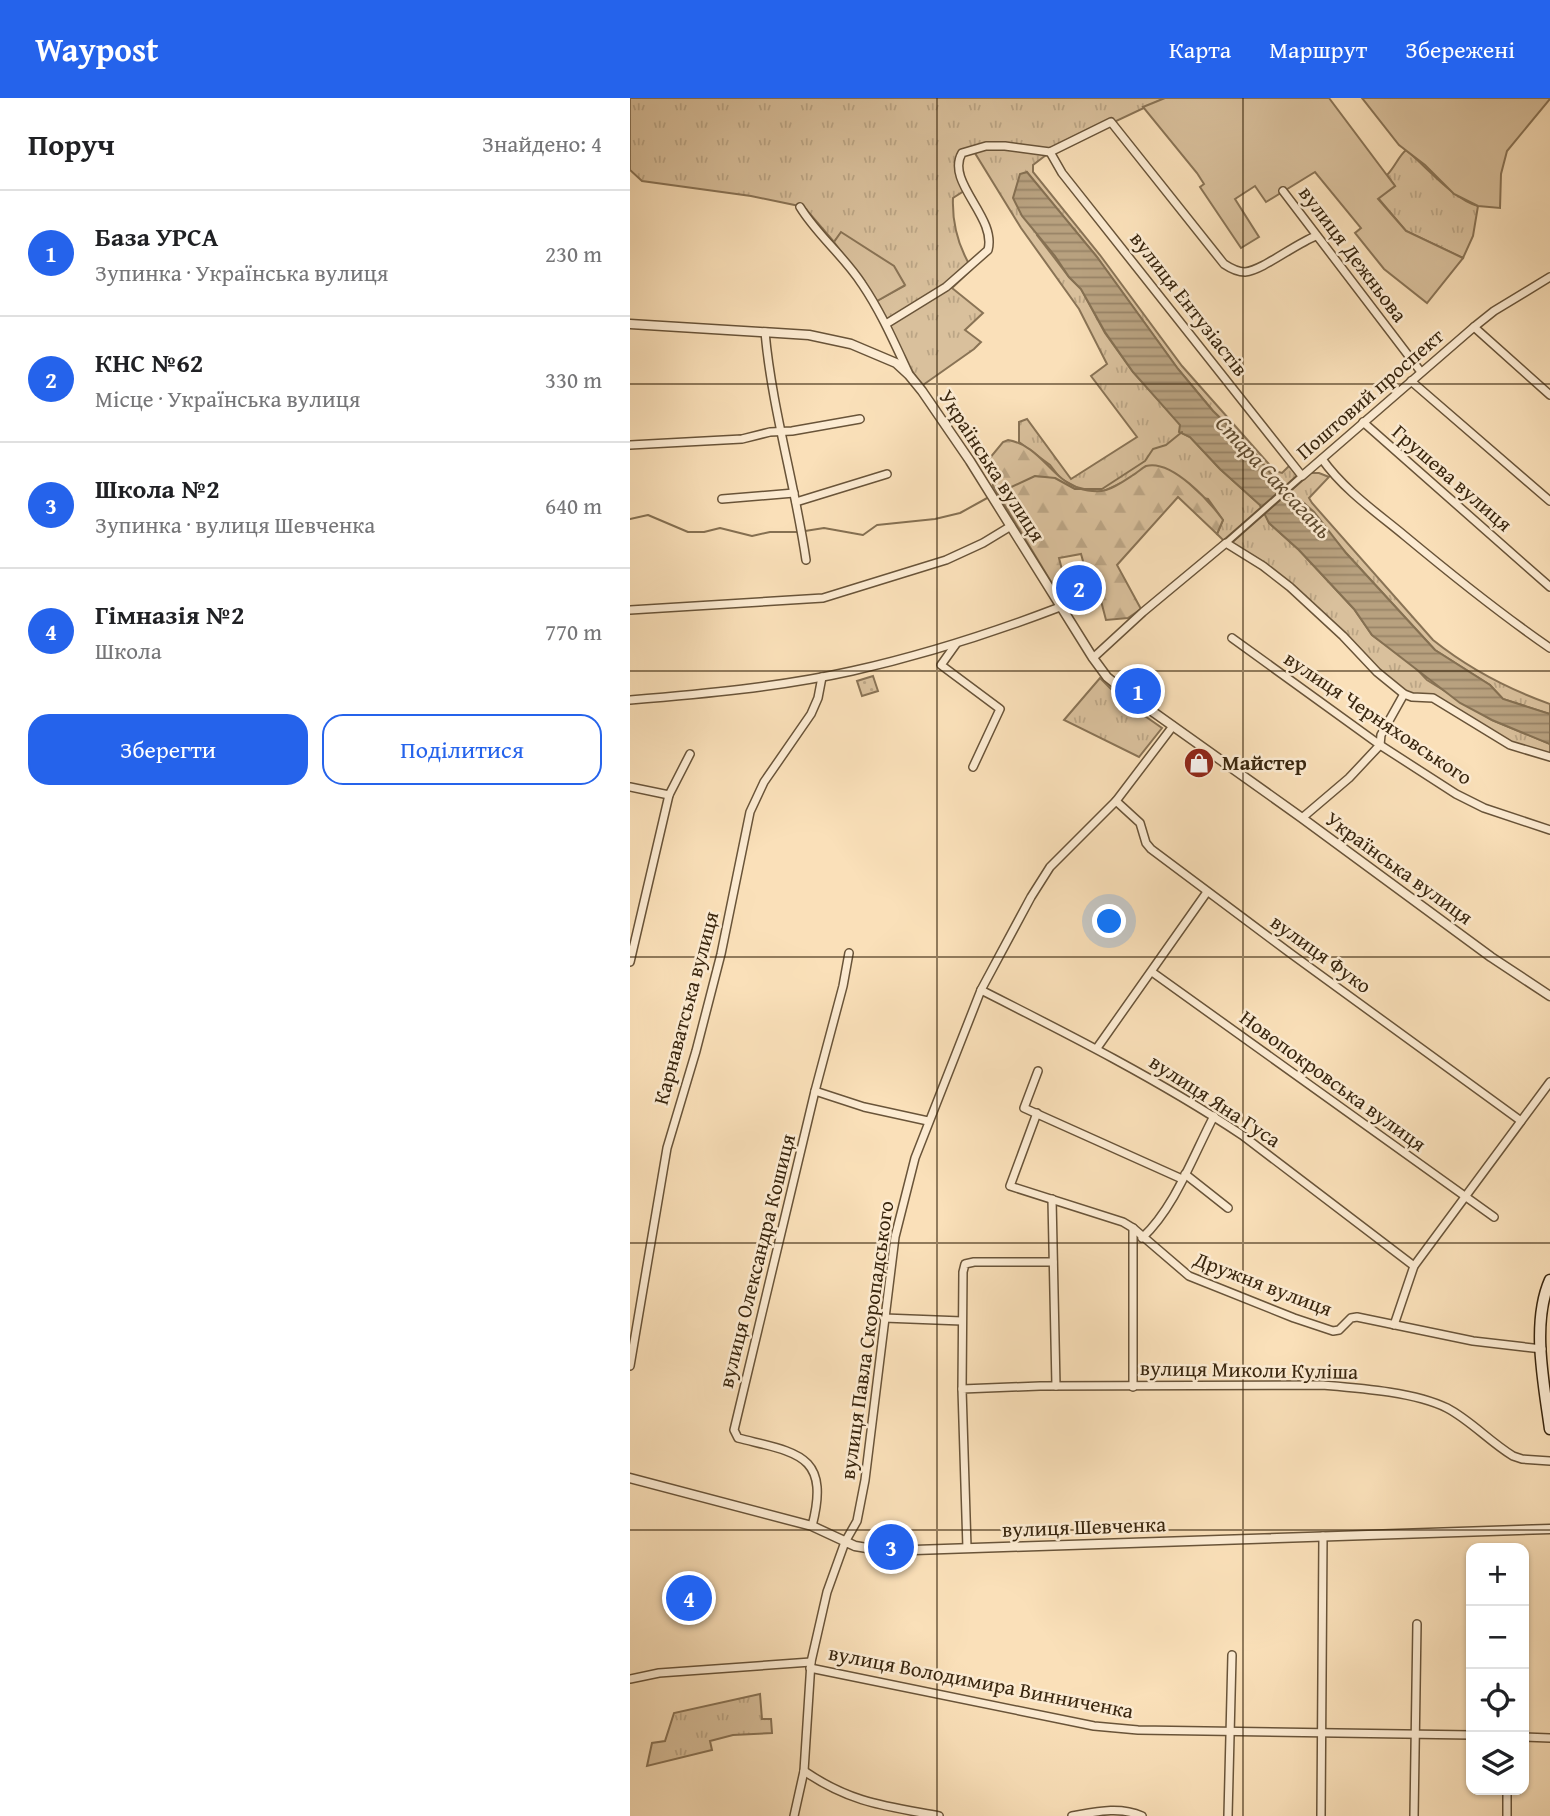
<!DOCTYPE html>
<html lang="uk">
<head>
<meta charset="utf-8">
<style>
  body { margin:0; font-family:"Gentium Book Plus",serif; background:#f2f2f2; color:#202124 }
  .controls { position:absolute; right:21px; bottom:21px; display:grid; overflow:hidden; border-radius:14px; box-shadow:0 2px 5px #0004 }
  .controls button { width:63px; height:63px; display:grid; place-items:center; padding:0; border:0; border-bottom:2px solid #e0e0e0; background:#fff; color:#202124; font:35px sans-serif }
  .you { position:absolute; left:480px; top:824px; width:24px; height:24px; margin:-18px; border:5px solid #fff; border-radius:50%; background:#1a73e8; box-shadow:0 0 0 10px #1a73e833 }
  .badge { display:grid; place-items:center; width:46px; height:46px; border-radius:50%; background:#2563eb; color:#fff; font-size:23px; font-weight:700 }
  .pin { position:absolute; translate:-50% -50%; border:4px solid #fff; box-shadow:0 2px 7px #0006 }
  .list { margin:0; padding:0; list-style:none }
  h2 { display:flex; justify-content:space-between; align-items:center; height:91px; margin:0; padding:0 28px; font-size:30px }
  h2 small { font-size:23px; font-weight:400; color:#757577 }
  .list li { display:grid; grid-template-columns:46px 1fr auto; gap:21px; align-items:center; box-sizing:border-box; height:126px; padding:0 28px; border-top:2px solid #e0e0e0 }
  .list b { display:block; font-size:26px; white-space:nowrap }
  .list p { margin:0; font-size:23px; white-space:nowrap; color:#757577 }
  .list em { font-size:23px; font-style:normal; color:#757577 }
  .actions { display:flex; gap:14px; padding:21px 28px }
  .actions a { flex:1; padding:16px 0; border:2px solid #2563eb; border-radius:21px; text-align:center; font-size:24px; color:#2563eb }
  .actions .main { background:#2563eb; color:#fff }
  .icon { flex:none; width:38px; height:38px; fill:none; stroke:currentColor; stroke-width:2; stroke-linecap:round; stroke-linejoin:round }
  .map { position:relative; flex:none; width:920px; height:1718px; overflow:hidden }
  header { display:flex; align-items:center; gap:42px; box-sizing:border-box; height:98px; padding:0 35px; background:#2563eb; color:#fff }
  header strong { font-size:33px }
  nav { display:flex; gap:38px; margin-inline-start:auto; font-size:24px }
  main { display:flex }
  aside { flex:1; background:#fff }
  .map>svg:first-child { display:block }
  .grass { fill:url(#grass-tufts); stroke:#897355; stroke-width:2 }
  .forest { fill:url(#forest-firs); stroke:#897355; stroke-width:2 }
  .park { fill:url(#park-dots); stroke:#897355; stroke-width:2 }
  .garden { fill:#d9c09c; stroke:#897355; stroke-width:2 }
  .water { fill:url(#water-rules); stroke:#857052; stroke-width:2 }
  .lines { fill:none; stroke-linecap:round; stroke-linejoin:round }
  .stream { stroke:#857052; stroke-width:2 }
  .pedestrian-casing { stroke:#695439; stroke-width:9 }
  .minor-casing { stroke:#695439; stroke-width:10 }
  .tertiary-casing { stroke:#695439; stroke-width:11 }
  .secondary-casing { stroke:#39260e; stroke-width:13 }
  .pedestrian { stroke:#fcebd2; stroke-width:5 }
  .minor { stroke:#fcebd2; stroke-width:7 }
  .tertiary { stroke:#fcebd2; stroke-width:8 }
  .secondary { stroke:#fcebd2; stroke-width:10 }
  .grid { fill:none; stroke:#39260e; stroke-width:2; stroke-opacity:0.55 }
  .labels { text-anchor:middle; stroke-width:5; stroke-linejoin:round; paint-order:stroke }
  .street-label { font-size:21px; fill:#39260e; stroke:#fcebd2 }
  .poi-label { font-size:21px; font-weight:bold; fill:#39260e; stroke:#fcebd2; text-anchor:start }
  .water-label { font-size:23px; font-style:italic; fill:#5f4b30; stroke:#fcebd2 }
</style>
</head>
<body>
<header>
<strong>Waypost</strong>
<nav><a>Карта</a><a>Маршрут</a><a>Збережені</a></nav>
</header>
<main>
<aside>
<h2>Поруч<small>Знайдено: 4</small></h2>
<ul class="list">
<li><span class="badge">1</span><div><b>База УРСА</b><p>Зупинка · Українська вулиця</p></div><em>230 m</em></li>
<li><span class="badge">2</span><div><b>КНС №62</b><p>Місце · Українська вулиця</p></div><em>330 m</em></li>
<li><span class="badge">3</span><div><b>Школа №2</b><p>Зупинка · вулиця Шевченка</p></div><em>640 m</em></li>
<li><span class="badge">4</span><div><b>Гімназія №2</b><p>Школа</p></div><em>770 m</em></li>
</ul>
<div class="actions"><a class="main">Зберегти</a><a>Поділитися</a></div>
</aside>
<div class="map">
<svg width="920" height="1718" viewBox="0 0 920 1718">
  <defs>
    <pattern id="grass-tufts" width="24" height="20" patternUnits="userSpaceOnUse" patternTransform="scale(1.75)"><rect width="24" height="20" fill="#d9c09c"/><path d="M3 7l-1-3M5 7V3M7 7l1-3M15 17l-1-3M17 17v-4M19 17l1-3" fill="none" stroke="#bba585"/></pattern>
    <pattern id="forest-firs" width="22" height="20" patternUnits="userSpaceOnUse" patternTransform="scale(1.75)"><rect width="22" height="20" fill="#d9c09c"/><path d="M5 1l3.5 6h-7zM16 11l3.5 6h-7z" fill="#bba585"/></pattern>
    <pattern id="park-dots" width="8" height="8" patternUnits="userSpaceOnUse" patternTransform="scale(1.75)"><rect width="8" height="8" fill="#d9c09c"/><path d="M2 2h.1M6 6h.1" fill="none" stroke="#bba585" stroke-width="1.8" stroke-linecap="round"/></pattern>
    <pattern id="water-rules" width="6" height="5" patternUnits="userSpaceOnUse" patternTransform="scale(1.75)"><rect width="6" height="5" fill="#b8a17f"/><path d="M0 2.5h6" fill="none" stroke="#978366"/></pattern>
  </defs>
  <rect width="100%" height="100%" fill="#fae0b9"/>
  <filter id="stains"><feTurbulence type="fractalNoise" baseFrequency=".00286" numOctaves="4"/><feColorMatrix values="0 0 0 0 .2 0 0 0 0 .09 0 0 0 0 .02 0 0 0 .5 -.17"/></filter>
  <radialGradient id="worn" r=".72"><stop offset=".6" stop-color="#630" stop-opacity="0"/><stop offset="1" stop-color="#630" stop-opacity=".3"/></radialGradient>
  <!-- grass -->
  <g class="grass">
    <path d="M 0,0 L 535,0 L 420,54 L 403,67 L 403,74 L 470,157 L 552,268 L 645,373 L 652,375 L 660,367 L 668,379 L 653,392 L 621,350 L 583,313 L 548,271 L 467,159 L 397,75 L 407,137 L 439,179 L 451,191 L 475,235 L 503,274 L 551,327 L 550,334 L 560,339 L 590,371 L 630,407 L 632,411 L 594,443 L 587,436 L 593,422 L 578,401 L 491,385 L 470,395 L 446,389 L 431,381 L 420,367 L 389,344 L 389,324 L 397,321 L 441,381 L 507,339 L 461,278 L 477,266 L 449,211 L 391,130 L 343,52 L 328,62 L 337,91 L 323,100 C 322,125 329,150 342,171 L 322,190 L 353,215 L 335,232 L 351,244 L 344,251 L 293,287 C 272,264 262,231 247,203 L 274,188 L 211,135 L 204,144 L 174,109 L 121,98 L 12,83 L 0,72 Z"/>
    <path d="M 776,52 C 797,69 823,101 848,108 L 843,138 L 833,160 L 776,133 L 748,100 L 765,88 L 757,77 C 765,69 768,59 776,52 Z"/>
    <path d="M 680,375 L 689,375 L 699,379 L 679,400 L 682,405 L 803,542 C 838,570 878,591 920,606 L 920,616 L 873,601 L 860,587 L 805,552 L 716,455 L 674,405 L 658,395 Z"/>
    <polygon points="635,415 639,425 669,452 724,511 742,537 783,567 797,582 862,622 920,646 920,659 880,647 803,600 774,596 660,489 597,446"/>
    <polygon points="470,580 492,602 532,630 509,659 434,622"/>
    <polygon points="130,1596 132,1621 141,1621 142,1635 103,1637 80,1643 82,1652 17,1668 22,1645 35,1643 44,1615"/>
  </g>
  <!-- forest -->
  <path class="forest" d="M 378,342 C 409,347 422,381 448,390 C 473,398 482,391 503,377 C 507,375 512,370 516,368 C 542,361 580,404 593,422 L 587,436 L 548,399 L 487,467 L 511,511 L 498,520 L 476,522 L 470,499 L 458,481 L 451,456 L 429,460 L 436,487 L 449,509 L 448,514 L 440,515 L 363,388 L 359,361 L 373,344 Z"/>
  <!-- park -->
  <polygon class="park" points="243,578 248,593 232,598 227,583"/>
  <!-- garden -->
  <g class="garden">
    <polygon points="535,0 699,0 765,88 748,101 776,133 833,160 797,205 754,171 725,135 731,130 685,74 636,104 625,88 605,101 629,139 611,150 570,89 574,86 567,75 513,9"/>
    <polygon points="732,0 920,0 920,1 877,53 871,76 870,110 848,108 824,96 795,67 769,47"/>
    <polygon points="211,134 264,168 275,187 247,203 204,144"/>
  </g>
  <!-- water -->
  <polygon class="water" points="397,74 467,159 548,271 583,313 621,350 653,392 674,405 684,414 716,455 805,552 860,587 873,601 920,616 920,646 862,622 830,605 742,537 724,511 669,452 639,425 630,407 590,371 560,339 549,334 550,327 503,274 475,234 451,191 439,179 425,158 392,118 383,100 390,76"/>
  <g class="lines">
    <!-- stream -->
    <g class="stream">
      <polyline points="364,397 405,378 425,380 445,391 472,391 515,363 523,351 536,347 552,334"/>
      <polyline points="0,421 18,417 58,434 74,434 90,430 122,438 140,434 167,434"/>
      <polyline points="175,433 194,430 233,437 247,427 305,421 330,415 359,399"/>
    </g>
    <!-- pedestrian casing -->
    <g class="pedestrian-casing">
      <polyline id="pedestrian" points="596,445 672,378"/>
    </g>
    <!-- minor casing -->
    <g class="minor-casing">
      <g id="minor">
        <polyline points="420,54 432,75 672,378 844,229 864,213 920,179"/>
        <polyline points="653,93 791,274"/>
        <path d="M 170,109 C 187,137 214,158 232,186 C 251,214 264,244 278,274"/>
        <path d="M 256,226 L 316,189 L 358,152 C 367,119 315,84 332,55 L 356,48 L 375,48 L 420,54 L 481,24 L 594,166 C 600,170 607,174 615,174 C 633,172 665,146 686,138"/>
        <polyline points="844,229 920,297"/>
        <path d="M 135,234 C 142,311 165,386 176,462"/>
        <polyline points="781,283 920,403"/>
        <polyline points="733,324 920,489"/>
        <polyline points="0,347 112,341 140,334 162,333 230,321"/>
        <path d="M 692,361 C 714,392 746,414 775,438 C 822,477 869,515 920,550"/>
        <polyline points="92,401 164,395"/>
        <polyline points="166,404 257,376"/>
        <polyline points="0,512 193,500 316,462 353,445 381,428"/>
        <polyline points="602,540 750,647 826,696 854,710 920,732"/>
        <polyline points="326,546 311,567 370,611 343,669"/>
        <polyline points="463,560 513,514 596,445 633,468 660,489 713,538 747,574 774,596 782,599 803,600 880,647 920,659"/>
        <path d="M 0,602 C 73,596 150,589 222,573 C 293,557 362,535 430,509"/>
        <polyline points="0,689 39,697"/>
        <polyline points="486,703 510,725 516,745 521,751 660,855 891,1023"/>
        <polyline points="672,720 719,680 750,647 751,637 774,596"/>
        <polyline points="0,864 39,697 60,656"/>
        <polyline points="522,874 864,1119"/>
        <path d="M 351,892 C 440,937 529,982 612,1037 L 784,1168"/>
        <polyline points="467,950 577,794"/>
        <polyline points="408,973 394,1010 552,1081"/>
        <polyline points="185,993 234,1009 298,1023"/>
        <polyline points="407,1015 380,1088 493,1124 503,1130 559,1178 664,1220 703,1233 709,1232 721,1220 727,1219 843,1243 912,1251"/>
        <polyline points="555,1076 598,1110"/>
        <polyline points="422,1101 426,1288"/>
        <polyline points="503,1130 503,1289"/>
        <path d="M 512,1140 C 545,1109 563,1058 584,1018"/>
        <polyline points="254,1220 332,1223"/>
        <polyline points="764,1227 784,1168 920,984"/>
        <polyline points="0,1268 37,1050 66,953 91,856 120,714 134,684 181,616 188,600 192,579"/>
        <polyline points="332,1291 333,1174 335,1166 344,1164 423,1164"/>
        <path d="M 182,1428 C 201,1355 166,1355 108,1340 L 104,1332 L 185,993 L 213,888 L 219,855"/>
        <path d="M 337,1450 L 332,1291 L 410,1288 L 693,1287 C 729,1290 785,1294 817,1310 C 840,1322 860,1344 883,1358 L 892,1361 L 920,1363"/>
        <polyline points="180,1570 464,1628 508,1632 841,1637"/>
        <polyline points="0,1581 29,1575 181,1564"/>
        <polyline points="894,1639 920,1640"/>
        <path d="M 174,1673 C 221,1705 255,1708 309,1718"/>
        <polyline points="164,1718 174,1673 181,1564 197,1494 215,1444 227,1423 235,1382 265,1139 285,1060 351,892 401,799 420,769 486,703 543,628"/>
        <path d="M 442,1718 C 465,1714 489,1708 512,1718"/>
        <polyline points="598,1718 602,1557"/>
        <polyline points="691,1718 693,1438"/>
        <polyline points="784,1718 787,1526"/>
        <polyline points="877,1718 877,1692"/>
      </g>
    </g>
    <!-- tertiary casing -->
    <g class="tertiary-casing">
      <g id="tertiary">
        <polyline points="0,226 179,237 221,246 266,265 279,277 292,293 340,363 463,560 477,579 498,596 672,720 861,859 920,898"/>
        <polyline points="0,1380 182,1428 225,1448 255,1453 920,1431"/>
      </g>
    </g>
    <!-- secondary casing -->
    <g class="secondary-casing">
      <path id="secondary" d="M 920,1182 C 901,1225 914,1286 920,1331"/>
    </g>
    <!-- pedestrian -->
    <use href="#pedestrian" class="pedestrian"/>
    <!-- minor -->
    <use href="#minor" class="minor"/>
    <!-- tertiary -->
    <use href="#tertiary" class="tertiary"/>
    <!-- secondary -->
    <use href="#secondary" class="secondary"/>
  </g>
  <!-- grid -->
  <path class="grid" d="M 307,0 L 307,1718M 613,0 L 613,1718M 0,286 L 920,286M 0,573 L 920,573M 0,859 L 920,859M 0,1145 L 920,1145M 0,1432 L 920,1432"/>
  <!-- icons -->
  <defs>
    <g id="shop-disc" transform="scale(1.575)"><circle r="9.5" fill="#8f2418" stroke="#fcebd2"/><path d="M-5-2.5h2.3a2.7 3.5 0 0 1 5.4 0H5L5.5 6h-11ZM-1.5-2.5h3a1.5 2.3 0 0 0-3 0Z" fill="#fff"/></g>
  </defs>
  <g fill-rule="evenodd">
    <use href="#shop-disc" x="569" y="665"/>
  </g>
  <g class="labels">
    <!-- street labels -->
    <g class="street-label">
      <text transform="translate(723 156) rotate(53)" y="7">вулиця Дежньова</text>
      <text transform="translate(559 206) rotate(52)" y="7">вулиця Ентузіастів</text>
      <text transform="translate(740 296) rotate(-41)" y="7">Поштовий проспект</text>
      <text transform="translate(362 368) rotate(57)" y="7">Українська вулиця</text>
      <text transform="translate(822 380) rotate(41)" y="7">Грушева вулиця</text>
      <text transform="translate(748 620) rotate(34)" y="7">вулиця Черняховського</text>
      <text transform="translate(769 770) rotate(36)" y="7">Українська вулиця</text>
      <text transform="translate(691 856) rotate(36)" y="7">вулиця Фуко</text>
      <text transform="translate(56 910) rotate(-75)" y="7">Карнаватська вулиця</text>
      <text transform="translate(703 983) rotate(36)" y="7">Новопокровська вулиця</text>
      <text transform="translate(585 1003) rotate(33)" y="7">вулиця Яна Гуса</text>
      <text transform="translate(127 1163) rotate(-76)" y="7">вулиця Олександра Кошиця</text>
      <text transform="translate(633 1186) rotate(21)" y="7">Дружня вулиця</text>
      <text transform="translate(237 1242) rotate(-82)" y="7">вулиця Павла Скоропадського</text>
      <text transform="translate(619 1272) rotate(1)" y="7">вулиця Миколи Куліша</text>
      <text transform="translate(454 1429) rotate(-2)" y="7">вулиця Шевченка</text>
      <text transform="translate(351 1584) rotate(11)" y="7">вулиця Володимира Винниченка</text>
    </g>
    <!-- poi labels -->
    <g class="poi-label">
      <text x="592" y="672">Майстер</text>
    </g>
    <!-- water labels -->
    <g class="water-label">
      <text transform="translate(644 379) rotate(47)" y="8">Стара Саксагань</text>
    </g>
  </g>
  <rect width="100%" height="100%" filter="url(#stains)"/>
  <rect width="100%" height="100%" fill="url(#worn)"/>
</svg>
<div class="controls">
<button>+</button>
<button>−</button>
<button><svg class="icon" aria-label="locate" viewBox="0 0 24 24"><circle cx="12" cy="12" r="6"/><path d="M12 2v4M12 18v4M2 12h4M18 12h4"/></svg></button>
<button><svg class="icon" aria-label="layers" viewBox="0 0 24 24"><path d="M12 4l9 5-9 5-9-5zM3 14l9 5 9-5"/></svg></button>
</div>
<div class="you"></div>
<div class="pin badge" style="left:508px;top:593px">1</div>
<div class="pin badge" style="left:449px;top:490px">2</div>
<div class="pin badge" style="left:261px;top:1449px">3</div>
<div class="pin badge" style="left:59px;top:1500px">4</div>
</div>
</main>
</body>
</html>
